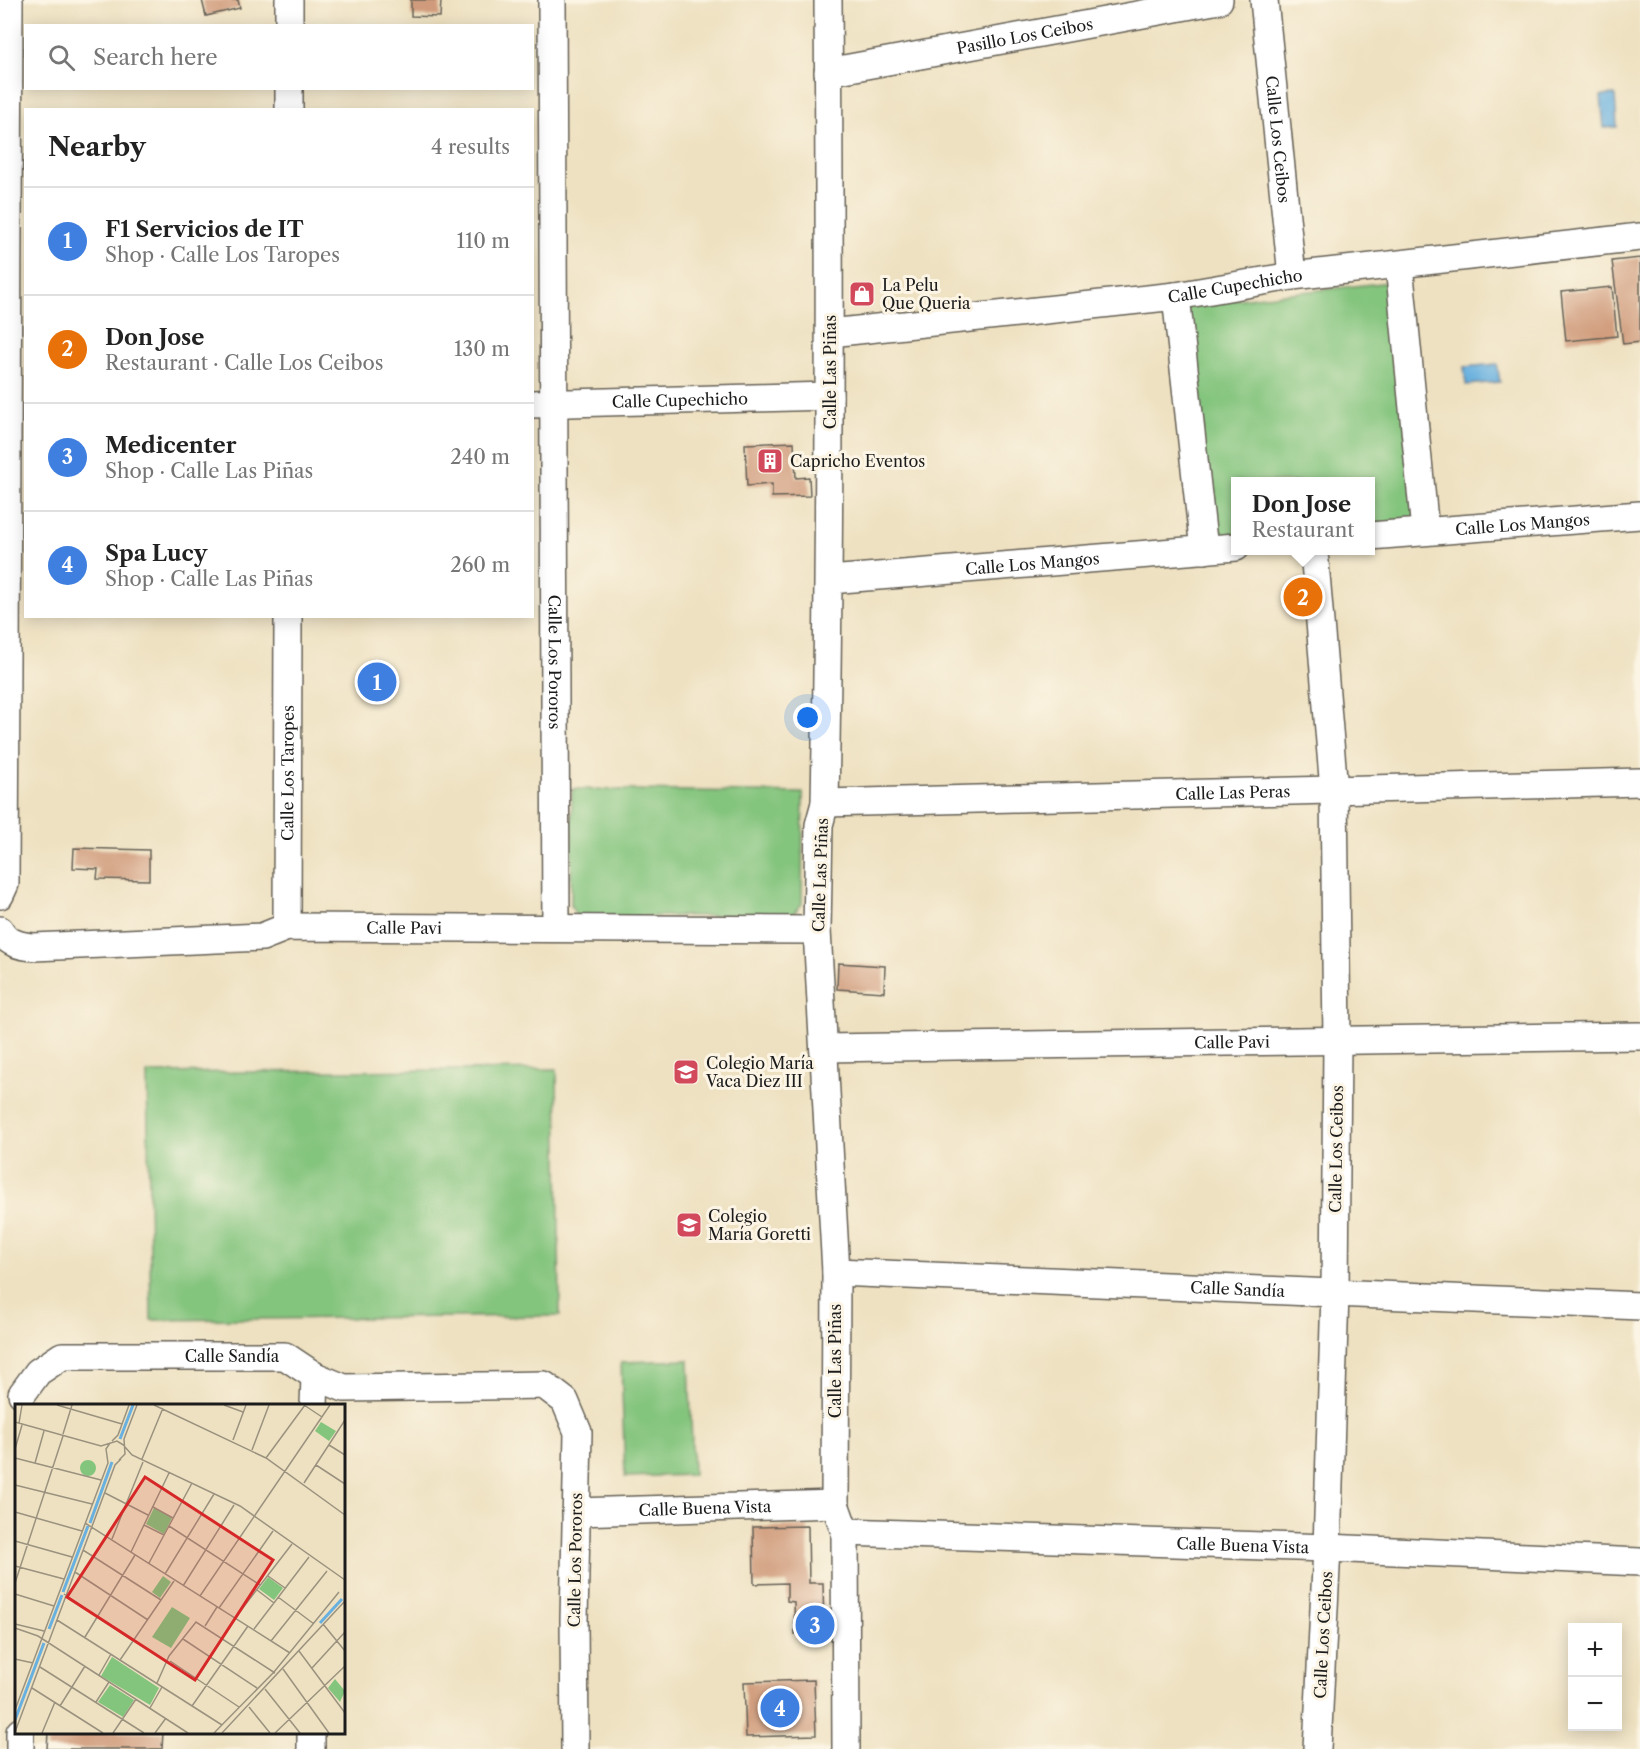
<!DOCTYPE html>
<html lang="en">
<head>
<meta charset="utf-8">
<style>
  body { margin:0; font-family:"Libre Caslon Text",serif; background:#f6f6f6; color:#222 }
  .controls { position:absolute; right:18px; bottom:18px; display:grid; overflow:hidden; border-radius:0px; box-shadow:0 3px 15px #0003 }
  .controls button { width:54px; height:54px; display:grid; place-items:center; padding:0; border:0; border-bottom:2px solid #e0e0e0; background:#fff; color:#222; font:30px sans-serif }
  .you { position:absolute; left:808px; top:718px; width:21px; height:21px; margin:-15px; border:4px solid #fff; border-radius:50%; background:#1a73e8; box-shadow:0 0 0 9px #1a73e833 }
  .badge { display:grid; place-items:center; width:39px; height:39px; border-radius:50%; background:#d1495b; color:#fff; font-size:20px; font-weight:700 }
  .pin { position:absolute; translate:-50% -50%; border:3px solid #fff; box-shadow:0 2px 6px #0006 }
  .popup { position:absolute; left:1231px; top:477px; width:144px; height:78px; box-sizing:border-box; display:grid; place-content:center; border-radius:0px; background:#fff; filter:drop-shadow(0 2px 4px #0005); font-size:20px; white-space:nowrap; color:#767676 }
  .popup b { font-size:22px; color:#222 }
  .popup::after { content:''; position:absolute; left:50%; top:100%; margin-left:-12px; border:12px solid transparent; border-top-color:#fff }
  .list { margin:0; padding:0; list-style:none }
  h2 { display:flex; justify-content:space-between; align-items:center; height:78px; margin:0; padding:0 24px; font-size:26px }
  h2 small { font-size:20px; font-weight:400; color:#767676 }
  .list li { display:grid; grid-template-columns:39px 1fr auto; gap:18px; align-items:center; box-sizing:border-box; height:108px; padding:0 24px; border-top:2px solid #e0e0e0 }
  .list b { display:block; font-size:22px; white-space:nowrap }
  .list p { margin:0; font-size:20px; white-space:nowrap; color:#767676 }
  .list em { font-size:20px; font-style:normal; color:#767676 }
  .icon { flex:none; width:33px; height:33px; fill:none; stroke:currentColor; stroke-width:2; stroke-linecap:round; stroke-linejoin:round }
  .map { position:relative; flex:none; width:1640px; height:1749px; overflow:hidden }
  .search { position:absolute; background:#fff; box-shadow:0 3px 15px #0003; left:24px; top:24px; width:510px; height:66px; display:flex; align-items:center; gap:15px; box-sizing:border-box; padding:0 21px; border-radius:0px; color:#767676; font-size:22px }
  .panel { position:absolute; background:#fff; box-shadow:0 3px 15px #0003; left:24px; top:108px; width:510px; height:510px; border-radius:0px }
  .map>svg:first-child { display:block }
  .green { fill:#84c57e; stroke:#50704d; stroke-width:1.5 }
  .water { fill:#68b0df; stroke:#42667e; stroke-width:1.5 }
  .building { fill:#d09b7c }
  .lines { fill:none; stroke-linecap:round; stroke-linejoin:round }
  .street-casing { stroke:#666156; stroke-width:30 }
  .street { stroke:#fff; stroke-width:27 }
  .labels { text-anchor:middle; stroke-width:6; stroke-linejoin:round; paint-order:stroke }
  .street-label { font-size:16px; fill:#1c1c1c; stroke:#fcf5e5 }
  .poi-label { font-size:16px; fill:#1c1c1c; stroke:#fcf5e5; text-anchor:start }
  .inset-river { fill:none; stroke:#68b0df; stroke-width:3 }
  .inset-road { fill:none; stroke:#9a927f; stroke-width:1.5 }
  .view { fill:#d62828; fill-opacity:0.15; stroke:#d62828; stroke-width:3 }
  .inset-edge { fill:none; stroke:#1c1c1c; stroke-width:3 }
</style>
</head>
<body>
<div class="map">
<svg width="1640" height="1749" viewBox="0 0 1640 1749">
  <rect width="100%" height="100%" fill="#fcf5e5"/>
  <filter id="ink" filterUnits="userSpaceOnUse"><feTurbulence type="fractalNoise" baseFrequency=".0167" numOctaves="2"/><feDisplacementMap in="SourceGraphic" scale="12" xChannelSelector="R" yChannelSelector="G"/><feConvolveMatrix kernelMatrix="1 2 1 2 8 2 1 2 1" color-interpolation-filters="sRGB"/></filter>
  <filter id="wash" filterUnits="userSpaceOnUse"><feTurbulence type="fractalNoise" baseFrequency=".008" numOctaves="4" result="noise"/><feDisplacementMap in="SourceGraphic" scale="24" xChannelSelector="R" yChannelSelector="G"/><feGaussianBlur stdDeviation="1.35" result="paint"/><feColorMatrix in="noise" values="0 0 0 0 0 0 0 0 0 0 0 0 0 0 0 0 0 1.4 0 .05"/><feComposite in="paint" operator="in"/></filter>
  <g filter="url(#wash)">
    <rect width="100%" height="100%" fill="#eee1c1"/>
    <!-- green -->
    <g class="green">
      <polygon points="1389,282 1416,521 1371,527 1370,482 1236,482 1235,543 1213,546 1186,305"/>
      <polygon points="572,789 803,793 802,904 792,915 577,917 571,906"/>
      <polygon points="557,1069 560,1316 151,1320 147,1073"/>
      <polygon points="689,1360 693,1475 625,1477 621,1362"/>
    </g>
    <!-- water -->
    <g class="water">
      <polygon points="1615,95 1617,127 1604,128 1601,96"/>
      <polygon points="1497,364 1500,382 1466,385 1464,367"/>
    </g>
    <g id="blocks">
      <!-- building -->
      <g class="building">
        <polygon points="202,0 238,0 240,8 206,16"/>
        <polygon points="411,0 441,0 440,17 411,16"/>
        <polygon points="1640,258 1640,342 1623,344 1612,261"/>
        <polygon points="1612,287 1617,336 1566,341 1561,292"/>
        <polygon points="794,442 796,478 809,477 810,496 772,497 772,484 747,486 745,444"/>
        <polygon points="74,848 149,850 149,880 97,879 98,869 73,868"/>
        <polygon points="838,963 885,966 884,992 837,989"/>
        <polygon points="808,1526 809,1583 823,1583 824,1634 795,1634 794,1602 787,1601 787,1583 754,1584 753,1527"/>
        <polygon points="814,1680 816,1735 746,1737 744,1682"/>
        <polygon points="48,1732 163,1732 162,1749 47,1749"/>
      </g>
    </g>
  </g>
  <g filter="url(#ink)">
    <use href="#blocks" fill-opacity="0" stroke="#666156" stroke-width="1.5"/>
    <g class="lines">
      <!-- street casing -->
      <g class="street-casing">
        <g id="street">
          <path id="s1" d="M 552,0 L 556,928"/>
          <path d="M 828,0 C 830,268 830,535 825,803 L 819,825 L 817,930 L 836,1272 L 835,1504 L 845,1532 L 846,1749"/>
          <path id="s2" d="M 1264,0 L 1292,276"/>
          <polyline points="289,26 289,0"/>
          <path id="s3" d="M 828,72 L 1219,0"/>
          <polyline points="289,110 289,88"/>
          <polyline points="1399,265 1425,531"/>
          <polyline points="1176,296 1204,550"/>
          <path id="s4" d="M 830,333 L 1176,296 L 1292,276 L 1640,237"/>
          <path id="s5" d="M 532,404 L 829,396"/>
          <path id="s6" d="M 1370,536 L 1640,515"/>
          <polyline points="1314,550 1334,790 1337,1041 1335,1293 1327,1548 1317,1749"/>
          <path id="s7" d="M 829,580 L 1236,547"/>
          <path id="s8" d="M 825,803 L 1640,782"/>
          <polyline points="0,895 5,884 9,0"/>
          <path id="s9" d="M 287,927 L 288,616"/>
          <path id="s10" d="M 0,930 C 8,943 19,946 34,947 L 262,937 L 287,927 L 817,930"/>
          <path id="s11" d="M 824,1048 L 1640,1036"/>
          <path id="s12" d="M 836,1272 L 1640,1306"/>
          <path id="s13" d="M 22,1394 L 38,1372 L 62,1356 L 285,1356 L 315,1376 L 344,1388 L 544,1385 L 565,1401 L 578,1432 L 574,1620 L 575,1749"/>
          <polyline points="314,1406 315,1376"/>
          <path id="s14" d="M 576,1512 L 835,1504"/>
          <path id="s15" d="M 845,1532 L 1327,1548 L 1640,1562"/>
          <polyline points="20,1749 20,1732"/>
          <polyline points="311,1749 311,1732"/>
        </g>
      </g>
      <!-- street -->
      <use href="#street" class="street"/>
    </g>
  </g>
  <!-- icons -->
  <defs>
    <g id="shop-square" transform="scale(1.35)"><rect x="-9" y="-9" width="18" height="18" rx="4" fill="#d1495b" stroke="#fcf5e5"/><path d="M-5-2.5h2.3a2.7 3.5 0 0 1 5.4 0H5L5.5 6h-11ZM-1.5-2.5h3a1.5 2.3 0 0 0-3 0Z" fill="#fff"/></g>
    <g id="building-square" transform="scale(1.35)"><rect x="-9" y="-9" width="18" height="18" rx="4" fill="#d1495b" stroke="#fcf5e5"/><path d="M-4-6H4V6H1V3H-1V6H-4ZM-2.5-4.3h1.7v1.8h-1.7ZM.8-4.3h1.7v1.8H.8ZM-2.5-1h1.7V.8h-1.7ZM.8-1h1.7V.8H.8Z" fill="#fff"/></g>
    <g id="school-square" transform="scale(1.35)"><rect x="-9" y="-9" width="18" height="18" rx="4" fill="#d1495b" stroke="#fcf5e5"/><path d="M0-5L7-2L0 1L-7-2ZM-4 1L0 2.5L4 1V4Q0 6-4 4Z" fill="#fff"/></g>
  </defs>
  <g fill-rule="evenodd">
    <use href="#shop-square" x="862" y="294"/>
    <use href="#building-square" x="770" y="461"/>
    <use href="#school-square" x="686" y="1072"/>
    <use href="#school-square" x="689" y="1225"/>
  </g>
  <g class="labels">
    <!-- street labels -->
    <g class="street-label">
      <text dy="6" stroke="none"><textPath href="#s3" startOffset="200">Pasillo Los Ceibos</textPath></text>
      <text dy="6" stroke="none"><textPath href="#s2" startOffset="140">Calle Los Ceibos</textPath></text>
      <text dy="6" stroke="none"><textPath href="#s4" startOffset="408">Calle Cupechicho</textPath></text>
      <text transform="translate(830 372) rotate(-90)" y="6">Calle Las Piñas</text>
      <text dy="6" stroke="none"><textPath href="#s5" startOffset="148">Calle Cupechicho</textPath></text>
      <text dy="6" stroke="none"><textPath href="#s6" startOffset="153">Calle Los Mangos</textPath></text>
      <text dy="6" stroke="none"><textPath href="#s7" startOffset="204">Calle Los Mangos</textPath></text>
      <text dy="6" stroke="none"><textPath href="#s1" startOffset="662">Calle Los Pororos</textPath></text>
      <text dy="6" stroke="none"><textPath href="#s9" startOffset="154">Calle Los Taropes</textPath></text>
      <text dy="6" stroke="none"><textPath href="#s8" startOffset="408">Calle Las Peras</textPath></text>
      <text transform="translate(820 875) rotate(-88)" y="6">Calle Las Piñas</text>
      <text dy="6" stroke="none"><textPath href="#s10" startOffset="412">Calle Pavi</textPath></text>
      <text dy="6" stroke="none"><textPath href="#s11" startOffset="408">Calle Pavi</textPath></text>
      <text transform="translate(1336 1149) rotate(-89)" y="6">Calle Los Ceibos</text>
      <text dy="6" stroke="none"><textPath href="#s12" startOffset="402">Calle Sandía</textPath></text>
      <text dy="6" stroke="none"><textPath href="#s13" startOffset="226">Calle Sandía</textPath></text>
      <text transform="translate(835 1361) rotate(-90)" y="6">Calle Las Piñas</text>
      <text dy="6" stroke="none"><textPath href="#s14" startOffset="129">Calle Buena Vista</textPath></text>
      <text dy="6" stroke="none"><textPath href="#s15" startOffset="398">Calle Buena Vista</textPath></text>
      <text transform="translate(575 1560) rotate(-89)" y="6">Calle Los Pororos</text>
      <text transform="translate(1323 1635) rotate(-87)" y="6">Calle Los Ceibos</text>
    </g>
    <!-- poi labels -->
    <g class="poi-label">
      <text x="882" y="291">La Pelu<tspan x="882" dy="18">Que Queria</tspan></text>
      <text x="790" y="467">Capricho Eventos</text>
      <text x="706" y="1069">Colegio María<tspan x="706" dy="18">Vaca Diez III</tspan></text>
      <text x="708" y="1222">Colegio<tspan x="708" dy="18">María Goretti</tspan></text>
    </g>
  </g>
  <!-- overview -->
  <g transform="translate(15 1404)">
    <rect width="330" height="330" fill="#eee1c1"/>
    <path d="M 306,18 L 321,27 L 314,37 L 300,27 ZM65 64a8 8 0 1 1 16 0a8 8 0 1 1-16 0ZM 139,104 L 157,114 L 149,130 L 131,120 ZM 148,172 L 156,178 L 145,194 L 137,188 ZM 253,173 L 268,184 L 259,196 L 244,185 ZM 157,203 L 175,214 L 156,244 L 137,233 ZM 97,253 L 144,284 L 135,301 L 86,272 ZM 320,275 L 330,287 L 325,298 L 313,284 ZM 95,281 L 119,296 L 108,313 L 83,298 Z" fill="#84c57e"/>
    <path class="inset-river" d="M 105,35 L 118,1M 75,119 L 97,58M 48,188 L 73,122M 305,219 L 327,195M 34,225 L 47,191M 0,316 L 29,239"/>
    <path class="inset-road" d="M 42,1 L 107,20M 139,1 L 251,54 L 330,111M 209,1 L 228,8M 289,1 L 307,13M 0,18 L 86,42 L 102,37 L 110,42M 4,19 L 7,1M 48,30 L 57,1M 218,36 L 231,1M 97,37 L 103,31 L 114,1M 314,41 L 330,51M 110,43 L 117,51 L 225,102 L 330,176M 0,45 L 7,21M 237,46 L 254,1M 0,54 L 86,76M 251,54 L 290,1M 127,55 L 148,4M 104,56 L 110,50 L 109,35 L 122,1M 20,59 L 29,27M 301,61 L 330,80M 289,79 L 330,16M 0,81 L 77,100M 90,89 L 133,111M 138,103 L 158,114M 0,108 L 67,127M 70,119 L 275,249M 129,121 L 149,131M 154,122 L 245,181M 97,135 L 128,58M 0,137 L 57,153M 68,146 L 146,196M 116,148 L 154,69M 134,159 L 177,79M 0,162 L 49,175M 60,168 L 133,216M 150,170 L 199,90M 253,172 L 270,184M 0,179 L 48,32M 168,182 L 219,101M 242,186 L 259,199M 0,190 L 39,202M 49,190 L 118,237M 185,192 L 315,1M 263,193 L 299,220M 204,204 L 258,127M 220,214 L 277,140M 42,216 L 207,321M 0,220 L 29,227M 308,220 L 330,247M 190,222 L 202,203M 0,224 L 23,232 L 173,329M 239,225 L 294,153M 70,233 L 120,151M 168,235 L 242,284M 256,237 L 312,167M 284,247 L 330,309M 0,255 L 18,259M 105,256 L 159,177M 155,257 L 224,303M 25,263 L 129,329M 297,264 L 330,228M 268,265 L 314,329M 84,271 L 96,250M 142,279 L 154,252 L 181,218 L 260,269M 17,284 L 88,329M 250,285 L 285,329M 81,298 L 94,278M 45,302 L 70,262M 177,302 L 233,222M 234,303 L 255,329M 135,304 L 147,283M 0,306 L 93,59 L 91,45 L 95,39M 0,328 L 100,61 L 106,55M 27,329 L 40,298M 98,329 L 121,295M 140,329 L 151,314M 199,329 L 259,268 L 324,188M 207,329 L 330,197M 260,329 L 330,262"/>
    <path class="view" d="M 130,73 L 258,156 L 180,276 L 52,193 Z"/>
    <rect width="330" height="330" class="inset-edge"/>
  </g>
</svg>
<div class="controls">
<button>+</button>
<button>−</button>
</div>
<div class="you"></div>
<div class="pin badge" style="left:377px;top:682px;background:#3f7fe0">1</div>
<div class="pin badge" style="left:1303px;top:597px;background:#e8710a">2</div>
<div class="popup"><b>Don Jose</b>Restaurant</div>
<div class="pin badge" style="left:815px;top:1625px;background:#3f7fe0">3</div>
<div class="pin badge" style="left:780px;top:1708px;background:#3f7fe0">4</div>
<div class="search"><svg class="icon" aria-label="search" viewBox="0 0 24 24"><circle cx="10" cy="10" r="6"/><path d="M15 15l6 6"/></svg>Search here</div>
<section class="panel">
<h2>Nearby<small>4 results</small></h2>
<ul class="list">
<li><span class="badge" style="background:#3f7fe0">1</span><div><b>F1 Servicios de IT</b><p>Shop · Calle Los Taropes</p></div><em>110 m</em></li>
<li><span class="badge" style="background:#e8710a">2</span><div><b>Don Jose</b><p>Restaurant · Calle Los Ceibos</p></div><em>130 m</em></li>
<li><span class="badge" style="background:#3f7fe0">3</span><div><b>Medicenter</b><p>Shop · Calle Las Piñas</p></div><em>240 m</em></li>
<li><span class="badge" style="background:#3f7fe0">4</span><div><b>Spa Lucy</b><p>Shop · Calle Las Piñas</p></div><em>260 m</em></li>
</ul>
</section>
</div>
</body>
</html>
